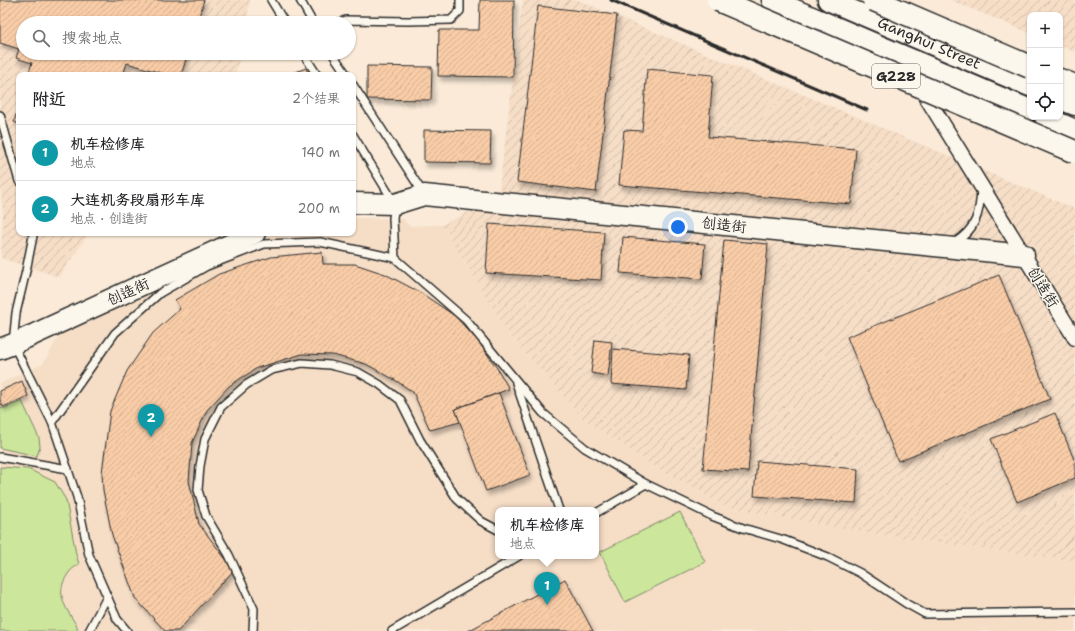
<!DOCTYPE html>
<html lang="zh">
<head>
<meta charset="utf-8">
<style>
  body { margin:0; font-family:"Shantell Sans","LXGW WenKai TC",sans-serif; background:#f2f2f2; color:#202124 }
  .controls { position:absolute; right:12px; top:12px; display:grid; overflow:hidden; border-radius:8px; box-shadow:0 1px 3px #0004 }
  .controls button { width:36px; height:36px; display:grid; place-items:center; padding:0; border:0; border-bottom:1px solid #e0e0e0; background:#fff; color:#202124; font:20px sans-serif }
  .you { position:absolute; left:678px; top:227px; width:14px; height:14px; margin:-10px; border:3px solid #fff; border-radius:50%; background:#1a73e8; box-shadow:0 0 0 6px #1a73e833 }
  .badge { display:grid; place-items:center; width:26px; height:26px; border-radius:50%; background:#1a73e8; color:#fff; font-size:13px; font-weight:700 }
  .pin { position:absolute; translate:-50% -33px; filter:drop-shadow(0 1px 2px #0008) }
  .pin::after { content:''; position:absolute; top:21px; width:14px; height:12px; background:inherit; clip-path:polygon(0 0,100% 0,50% 100%) }
  .popup { position:absolute; left:495px; top:507px; width:104px; height:52px; box-sizing:border-box; display:grid; place-content:center; border-radius:8px; background:#fff; filter:drop-shadow(0 1px 3px #0005); font-size:13px; white-space:nowrap; color:#757577 }
  .popup b { font-size:15px; color:#202124 }
  .popup::after { content:''; position:absolute; left:50%; top:100%; margin-left:-8px; border:8px solid transparent; border-top-color:#fff }
  .list { margin:0; padding:0; list-style:none }
  h2 { display:flex; justify-content:space-between; align-items:center; height:52px; margin:0; padding:0 16px; font-size:17px }
  h2 small { font-size:13px; font-weight:400; color:#757577 }
  .list li { display:grid; grid-template-columns:26px 1fr auto; gap:12px; align-items:center; box-sizing:border-box; height:56px; padding:0 16px; border-top:1px solid #e0e0e0 }
  .list b { display:block; font-size:15px; white-space:nowrap }
  .list p { margin:0; font-size:13px; white-space:nowrap; color:#757577 }
  .list em { font-size:13px; font-style:normal; color:#757577 }
  .icon { flex:none; width:22px; height:22px; fill:none; stroke:currentColor; stroke-width:2; stroke-linecap:round; stroke-linejoin:round }
  .map { position:relative; flex:none; width:1075px; height:631px; overflow:hidden }
  .search { position:absolute; background:#fff; box-shadow:0 1px 3px #0004; left:16px; top:16px; width:340px; height:44px; display:flex; align-items:center; gap:10px; box-sizing:border-box; padding:0 14px; border-radius:22px; color:#757577; font-size:15px }
  .panel { position:absolute; background:#fff; box-shadow:0 1px 3px #0004; left:16px; top:72px; width:340px; height:164px; border-radius:8px }
  .map>svg:first-child { display:block }
  .built { fill:#f5ddc6; fill-rule:evenodd }
  .industrial { fill:url(#industrial-furrows) }
  .grass { fill:#cce69c; stroke:#7c8864 }
  .building { fill:url(#building-hatch); stroke:#2b2b2b; filter:url(#shadow) }
  .lines { fill:none; stroke-linecap:round; stroke-linejoin:round }
  .lane-casing { stroke:#2b2b2b; stroke-width:10 }
  .street-casing { stroke:#2b2b2b; stroke-width:17 }
  .secondary-casing { stroke:#2b2b2b; stroke-width:23 }
  .highway-casing { stroke:#2b2b2b; stroke-width:25 }
  .lane { stroke:#fbf7ec; stroke-width:7 }
  .street { stroke:#fbf7ec; stroke-width:14 }
  .secondary { stroke:#fbf7ec; stroke-width:20 }
  .highway { stroke:#fbf7ec; stroke-width:22 }
  .rail { stroke:#2b2b2b; stroke-width:3 }
  .highway-bridge-casing { stroke:#2b2b2b; stroke-width:25; stroke-linecap:butt }
  .highway-bridge { stroke:#fbf7ec; stroke-width:22 }
  .labels { text-anchor:middle; stroke-width:3; stroke-linejoin:round; paint-order:stroke }
  .shield { fill:#fbf7ec; stroke:#696865; stroke-width:1 }
  .shield-label { font-size:14px; font-weight:bold; fill:#2b2b2b }
  .street-label { font-size:15px; fill:#2b2b2b; stroke:#fbf7ec }
</style>
</head>
<body>
<div class="map">
<svg width="1075" height="631" viewBox="0 0 1075 631">
  <defs>
    <pattern id="industrial-furrows" width="10" height="10" patternUnits="userSpaceOnUse"><rect width="10" height="10" fill="#f5ddc6"/><path d="M-1 1l2-2M0 10L10 0M9 11l2-2" fill="none" stroke="#d2beaa"/></pattern>
    <pattern id="building-hatch" width="6" height="6" patternUnits="userSpaceOnUse"><rect width="6" height="6" fill="#f8cca7"/><path d="M-1 1l2-2M0 6l6-6M5 7l2-2" fill="none" stroke="#d5af90"/></pattern>
    <filter id="shadow"><feDropShadow dx="2.5" dy="4.5" stdDeviation="2" flood-color="#0004"/></filter>
  </defs>
  <rect width="100%" height="100%" fill="#faead7"/>
  <filter id="ink" filterUnits="userSpaceOnUse"><feTurbulence type="fractalNoise" baseFrequency=".025" numOctaves="2"/><feDisplacementMap in="SourceGraphic" scale="8" xChannelSelector="R" yChannelSelector="G"/><feConvolveMatrix kernelMatrix="1 2 1 2 8 2 1 2 1" color-interpolation-filters="sRGB"/></filter>
  <g filter="url(#ink)">
    <!-- built -->
    <path class="built" d="M 353,218 L 403,219 L 409,226 L 442,225 L 509,334 L 583,419 L 647,462 L 724,506 L 866,533 L 1075,561 L 1075,631 L 0,631 L 0,384 L 20,374 L 43,364 L 61,333 L 237,245 L 275,233 L 353,233 ZM 498,510 L 596,510 L 596,556 L 498,556 Z"/>
    <!-- industrial -->
    <g class="industrial">
      <polygon points="0,0 250,0 246,23 23,23 23,53 240,53 236,75 19,75 19,233 89,233 59,277 1,258 3,212 0,183"/>
      <polygon points="523,0 578,0 1075,209 1075,561 866,533 724,506 647,462 583,419 509,334 442,225 498,197"/>
      <polygon points="950,0 1075,0 1075,52 1060,46 1060,15 1030,15 1030,33"/>
    </g>
    <!-- grass -->
    <g class="grass">
      <polygon points="22,401 39,438 40,447 37,456 0,448 0,405 2,409"/>
      <path d="M 0,467 L 28,469 L 55,482 L 66,500 L 76,554 L 79,564 C 75,567 70,570 68,574 C 53,595 68,610 78,628 L 76,631 L 0,631 Z"/>
      <polygon points="680,512 705,562 625,602 600,552"/>
    </g>
    <!-- building -->
    <g class="building">
      <polygon points="0,0 204,0 197,23 23,23 23,53 188,53 181,75 168,75 127,63 123,75 28,75 32,63 16,58 19,49 0,43"/>
      <polygon points="480,0 514,0 513,77 438,76 439,30 479,30"/>
      <polygon points="538,6 617,15 596,192 517,182"/>
      <polygon points="367,66 432,67 431,100 367,99"/>
      <polygon points="306,68 309,75 288,75"/>
      <polygon points="647,69 713,75 708,137 856,149 851,204 619,185 624,130 642,131"/>
      <polygon points="19,105 19,124 14,122"/>
      <polygon points="424,130 491,131 490,163 424,162"/>
      <polygon points="489,224 604,232 601,280 486,273"/>
      <polygon points="623,237 705,244 702,279 620,273"/>
      <polygon points="724,240 768,244 748,472 703,469"/>
      <polygon points="322,252 323,264 355,264 385,274 421,293 455,316 478,341 497,368 509,389 455,409 460,422 430,430 413,392 395,380 366,364 333,355 302,354 257,368 229,386 207,410 192,443 189,481 199,524 234,570 178,631 165,631 135,598 112,535 103,490 102,473 110,411 127,371 153,333 180,309 175,300 219,274 271,257"/>
      <polygon points="999,275 1050,399 898,461 847,337"/>
      <polygon points="595,340 612,342 608,376 591,373"/>
      <polygon points="613,349 689,355 686,390 611,384"/>
      <polygon points="22,381 28,396 3,407 0,400 0,391"/>
      <polygon points="499,393 530,475 486,491 455,409"/>
      <polygon points="1055,413 1075,462 1075,478 1017,502 991,439"/>
      <polygon points="757,461 858,469 856,503 754,496"/>
      <polygon points="565,579 593,631 468,631"/>
    </g>
    <g class="lines">
      <!-- lane casing -->
      <g class="lane-casing">
        <g id="lane">
          <polyline points="271,0 285,23"/>
          <polyline points="300,0 313,23"/>
          <polyline points="337,23 346,20 408,21 451,20 460,11 460,0"/>
          <polyline points="303,53 317,75"/>
          <polyline points="332,53 347,75"/>
          <polyline points="353,85 423,193"/>
          <polyline points="0,115 19,181"/>
          <polyline points="353,135 395,204 393,218 395,258 466,320 543,413 585,448 646,484 712,516 743,528 784,540 828,557 860,573 907,604 925,614 1075,612"/>
          <polyline points="32,233 33,236 26,271 16,313 13,344 52,422 77,497 89,555 117,619 127,631"/>
          <path d="M 954,243 C 976,230 980,213 981,189"/>
          <polyline points="516,383 559,510"/>
          <polyline points="52,422 115,333 160,293 207,266 264,244 320,242 395,258"/>
          <polyline points="0,457 68,469"/>
          <polyline points="596,513 646,484"/>
          <polyline points="89,631 107,597"/>
          <polyline points="253,631 254,609 229,555 206,516 198,490 200,466 205,439 221,407 246,385 271,370 302,363 330,365 358,372 379,384 400,400 420,440 457,499 481,521 498,530"/>
          <polyline points="392,631 519,556"/>
        </g>
      </g>
      <!-- street casing -->
      <g class="street-casing">
        <polyline id="street" points="920,87 1075,338"/>
      </g>
      <!-- secondary casing -->
      <g class="secondary-casing">
        <g id="secondary">
          <polyline points="772,0 1030,110"/>
          <path id="s1" d="M 828,0 L 1030,86"/>
          <polyline points="1060,99 1075,105"/>
          <polyline points="1045,117 1075,130"/>
          <polyline points="353,203 395,204 424,195 1024,255"/>
          <polyline points="0,349 13,344 255,233"/>
        </g>
      </g>
      <!-- highway casing -->
      <g class="highway-casing">
        <polyline id="highway" points="1060,80 1075,86"/>
      </g>
      <!-- lane -->
      <use href="#lane" class="lane"/>
      <!-- street -->
      <use href="#street" class="street"/>
      <!-- secondary -->
      <use href="#secondary" class="secondary"/>
      <!-- highway -->
      <use href="#highway" class="highway"/>
      <!-- rail -->
      <polyline class="rail" points="611,0 867,110"/>
      <!-- highway-bridge casing -->
      <g class="highway-bridge-casing">
        <g id="highway-bridge">
          <polyline points="718,0 1075,152"/>
          <polyline points="874,0 1030,67"/>
        </g>
      </g>
      <!-- highway-bridge -->
      <use href="#highway-bridge" class="highway-bridge"/>
    </g>
  </g>
  <g class="labels">
    <!-- shield labels -->
    <rect class="shield" x="872" y="64" width="48" height="24" rx="3"/>
    <g class="shield-label">
      <text x="896" y="81">G228</text>
    </g>
    <!-- street labels -->
    <g class="street-label">
      <text dy="5" stroke="none"><textPath href="#s1" startOffset="110">Ganghui Street</textPath></text>
      <text transform="translate(724 225) rotate(6)" y="5">创造街</text>
      <text transform="translate(1043 287) rotate(58)" y="5">创造街</text>
      <text transform="translate(128 292) rotate(-25)" y="5">创造街</text>
    </g>
  </g>
</svg>
<div class="controls">
<button>+</button>
<button>−</button>
<button><svg class="icon" aria-label="locate" viewBox="0 0 24 24"><circle cx="12" cy="12" r="6"/><path d="M12 2v4M12 18v4M2 12h4M18 12h4"/></svg></button>
</div>
<div class="you"></div>
<div class="pin badge" style="left:547px;top:605px;background:#0f9aa8">1</div>
<div class="popup"><b>机车检修库</b>地点</div>
<div class="pin badge" style="left:151px;top:437px;background:#0f9aa8">2</div>
<div class="search"><svg class="icon" aria-label="search" viewBox="0 0 24 24"><circle cx="10" cy="10" r="6"/><path d="M15 15l6 6"/></svg>搜索地点</div>
<section class="panel">
<h2>附近<small>2个结果</small></h2>
<ul class="list">
<li><span class="badge" style="background:#0f9aa8">1</span><div><b>机车检修库</b><p>地点</p></div><em>140 m</em></li>
<li><span class="badge" style="background:#0f9aa8">2</span><div><b>大连机务段扇形车库</b><p>地点 · 创造街</p></div><em>200 m</em></li>
</ul>
</section>
</div>
</body>
</html>
